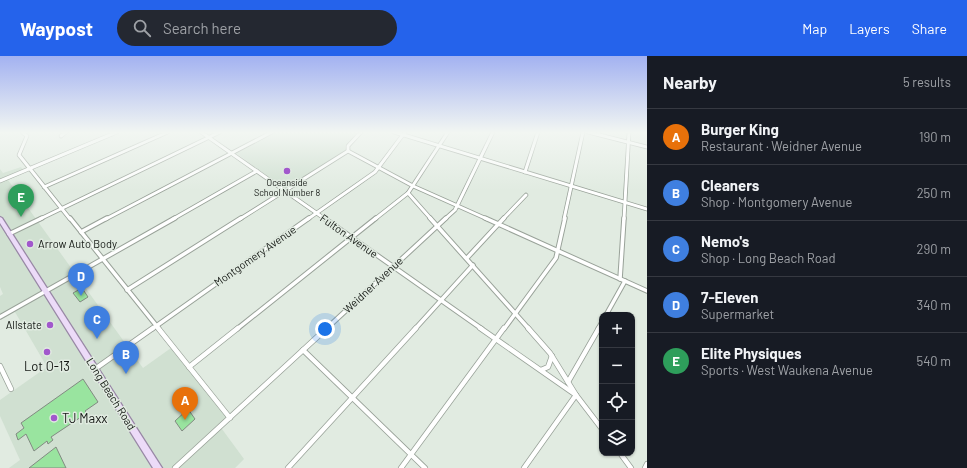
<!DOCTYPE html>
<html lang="en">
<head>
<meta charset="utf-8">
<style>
  body { margin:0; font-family:Barlow,sans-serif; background:#242831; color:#f1f3f6 }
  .controls { position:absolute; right:12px; bottom:12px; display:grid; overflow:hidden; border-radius:8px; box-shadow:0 1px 3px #0004 }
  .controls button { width:36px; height:36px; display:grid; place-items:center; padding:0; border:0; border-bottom:1px solid #363941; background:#171b24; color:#f1f3f6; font:20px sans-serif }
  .you { position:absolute; left:325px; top:273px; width:14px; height:14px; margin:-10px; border:3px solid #fff; border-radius:50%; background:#1a73e8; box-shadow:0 0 0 6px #1a73e833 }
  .badge { display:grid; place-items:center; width:26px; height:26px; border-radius:50%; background:#2563eb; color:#fff; font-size:13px; font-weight:700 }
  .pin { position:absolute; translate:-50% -33px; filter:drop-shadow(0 1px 2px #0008) }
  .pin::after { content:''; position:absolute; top:21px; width:14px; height:12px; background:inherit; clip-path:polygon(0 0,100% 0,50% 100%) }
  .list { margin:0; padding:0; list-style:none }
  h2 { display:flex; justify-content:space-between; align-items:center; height:52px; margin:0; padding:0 16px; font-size:17px }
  h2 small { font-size:13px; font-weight:400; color:#9ea1a6 }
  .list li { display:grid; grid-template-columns:26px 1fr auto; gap:12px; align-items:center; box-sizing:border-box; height:56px; padding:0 16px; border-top:1px solid #363941 }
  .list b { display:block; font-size:15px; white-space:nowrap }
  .list p { margin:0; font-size:13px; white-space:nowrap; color:#9ea1a6 }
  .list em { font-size:13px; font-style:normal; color:#9ea1a6 }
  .icon { flex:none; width:22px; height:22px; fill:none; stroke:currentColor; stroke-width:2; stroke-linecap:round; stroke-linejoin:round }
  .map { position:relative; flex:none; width:647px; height:412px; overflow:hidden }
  header { display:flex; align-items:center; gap:24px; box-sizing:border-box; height:56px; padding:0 20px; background:#2563eb; color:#fff }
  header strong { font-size:19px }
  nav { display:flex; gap:22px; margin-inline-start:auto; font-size:14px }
  .search { width:280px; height:36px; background:#242831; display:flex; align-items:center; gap:10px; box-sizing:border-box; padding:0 14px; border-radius:22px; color:#9ea1a6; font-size:15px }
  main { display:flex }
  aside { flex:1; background:#171b24 }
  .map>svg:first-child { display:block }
  .built { fill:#d0e0d1 }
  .building { fill:#99e49f; stroke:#828a82 }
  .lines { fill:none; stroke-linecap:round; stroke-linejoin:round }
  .street-far2-casing { stroke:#99a299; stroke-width:4.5 }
  .street-far1-casing { stroke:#99a299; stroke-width:5.5 }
  .street-casing { stroke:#99a299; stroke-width:6 }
  .primary-casing { stroke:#9888a5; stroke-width:2.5 }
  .street-far2 { stroke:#fff; stroke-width:3 }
  .street-far1 { stroke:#fff; stroke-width:3.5 }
  .street { stroke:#fff; stroke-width:4.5 }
  .primary { fill:#ecdbf8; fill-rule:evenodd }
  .poi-dot { fill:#a158cc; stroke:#e1ebe1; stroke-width:1.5 }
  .labels { text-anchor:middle; stroke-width:3; stroke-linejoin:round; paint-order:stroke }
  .far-poi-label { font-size:9px; fill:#151915; stroke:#e1ebe1 }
  .street-label { font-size:11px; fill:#151915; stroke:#e1ebe1 }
  .poi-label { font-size:11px; fill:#151915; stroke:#e1ebe1; text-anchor:start }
  .near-poi-label { font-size:13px; fill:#151915; stroke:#e1ebe1 }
</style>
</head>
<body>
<header>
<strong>Waypost</strong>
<div class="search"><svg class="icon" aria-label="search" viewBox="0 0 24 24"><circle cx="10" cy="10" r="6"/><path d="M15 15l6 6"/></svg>Search here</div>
<nav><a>Map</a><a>Layers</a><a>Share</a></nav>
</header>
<main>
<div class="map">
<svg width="647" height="412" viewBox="0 0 647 412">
  <rect width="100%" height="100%" fill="#e1ebe1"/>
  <!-- built -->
  <g class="built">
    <polygon points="276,76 358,76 345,90 346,95 285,133 236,97"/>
    <polygon points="21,111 25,116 8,124 143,312 171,292 227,362 219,369 244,403 235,412 9,412 20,404 0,360 0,344 47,311 15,256 0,264 0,240 3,238 0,231 0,113 3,117"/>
  </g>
  <!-- building -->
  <g class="building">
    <polygon points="82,232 88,241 80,246 73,237"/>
    <polygon points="83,323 98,346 85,355 87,357 51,381 53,384 48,388 47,385 34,395 26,378 18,384 16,378 24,372 21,367"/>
    <polygon points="188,353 195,363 182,375 175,365"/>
    <polygon points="56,391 66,412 29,412"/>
  </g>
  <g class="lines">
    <!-- street-far2 casing -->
    <g class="street-far2-casing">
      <g id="street-far2">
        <polyline points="22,76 27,80 19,99 70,163"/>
        <polyline points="201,76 325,163"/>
        <polyline points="394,76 647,153"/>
        <polyline points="588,76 647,91"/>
        <polyline points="61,80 66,76"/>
        <polyline points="348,95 413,130 487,163"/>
        <polyline points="525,116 538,76"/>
        <polyline points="0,125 117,76"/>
        <polyline points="44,131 168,76"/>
        <polyline points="408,137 431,163"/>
        <polyline points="40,163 220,76"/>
        <polyline points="106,163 272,76"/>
        <polyline points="173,163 257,115"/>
        <polyline points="240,163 348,95 348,90 361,76"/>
        <polyline points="308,163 375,116 405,76"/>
        <polyline points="375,163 408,137 448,76"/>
        <polyline points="445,163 455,154 493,76"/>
        <polyline points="503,163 526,139"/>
        <polyline points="564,163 583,76"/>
        <polyline points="624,163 629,76"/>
      </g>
    </g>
    <!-- street-far1 casing -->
    <g class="street-far1-casing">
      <g id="street-far1">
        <polyline points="70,162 159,273"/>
        <polyline points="324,162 482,273"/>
        <polyline points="430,162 529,273"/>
        <polyline points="485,162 647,235"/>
        <polyline points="81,176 107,162"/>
        <polyline points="9,178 42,162"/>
        <polyline points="467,202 504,162"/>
        <polyline points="620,223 624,162"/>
        <polyline points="127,234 241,162"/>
        <polyline points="606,259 625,225"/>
        <polyline points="0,261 175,162"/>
        <polyline points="152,273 309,162"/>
        <polyline points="237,273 376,162"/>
        <polyline points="326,273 446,162"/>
        <polyline points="415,273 473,209"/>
        <polyline points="504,273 556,202 565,162"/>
        <polyline points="598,273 602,266"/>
      </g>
    </g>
    <!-- street casing -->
    <g class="street-casing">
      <g id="street">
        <polyline points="158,272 230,362"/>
        <polyline points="480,272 576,339 524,412"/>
        <polyline points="528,272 550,297 576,339 602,373"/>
        <polyline points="303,294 425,412"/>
        <polyline points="0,310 11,333"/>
        <polyline points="189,311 238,272"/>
        <polyline points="95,313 153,272"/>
        <polyline points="541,314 548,311 552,300"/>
        <polyline points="568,326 599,272"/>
        <polyline points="620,397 631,412"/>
        <polyline points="175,412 327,272"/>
        <polyline points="288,412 416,272"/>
        <polyline points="401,412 504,272"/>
        <polyline points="645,412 647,408"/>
      </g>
    </g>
    <!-- primary casing -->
    <g class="primary-casing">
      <polygon id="primary" points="0,161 2,162 162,412 153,412 0,167"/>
    </g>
    <!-- street-far2 -->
    <use href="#street-far2" class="street-far2"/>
    <!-- street-far1 -->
    <use href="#street-far1" class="street-far1"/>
    <!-- street -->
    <use href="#street" class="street"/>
    <!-- primary -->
    <use href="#primary" class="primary"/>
  </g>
  <!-- sky -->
  <linearGradient id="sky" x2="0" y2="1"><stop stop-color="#a3b2f1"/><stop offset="0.57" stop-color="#f2f6f2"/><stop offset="1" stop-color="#f2f6f2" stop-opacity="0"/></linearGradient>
  <rect width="647" height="134" fill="url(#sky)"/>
  <!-- markers -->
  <g class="poi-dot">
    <circle cx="287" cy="115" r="4"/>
    <circle cx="30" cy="188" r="4"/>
    <circle cx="50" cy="269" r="4"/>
    <circle cx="47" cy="296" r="4"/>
    <circle cx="54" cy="362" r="4"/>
  </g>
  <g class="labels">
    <!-- far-poi labels -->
    <g class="far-poi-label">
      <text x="287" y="130">Oceanside<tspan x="287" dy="10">School Number 8</tspan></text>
    </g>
    <!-- street labels -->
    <g class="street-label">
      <text transform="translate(349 180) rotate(35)" y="4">Fulton Avenue</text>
      <text transform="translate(255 200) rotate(-35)" y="4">Montgomery Avenue</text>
      <text transform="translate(373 229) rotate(-43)" y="4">Weidner Avenue</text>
      <text transform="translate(111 338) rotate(58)" y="4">Long Beach Road</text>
    </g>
    <!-- poi labels -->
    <g class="poi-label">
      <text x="38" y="192">Arrow Auto Body</text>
      <text x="42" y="273" text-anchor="end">Allstate</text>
    </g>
    <!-- near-poi labels -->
    <g class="near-poi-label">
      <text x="47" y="315">Lot O-13</text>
      <text x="62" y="367" text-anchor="start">TJ Maxx</text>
    </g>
  </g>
</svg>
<div class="controls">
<button>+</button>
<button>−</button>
<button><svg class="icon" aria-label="locate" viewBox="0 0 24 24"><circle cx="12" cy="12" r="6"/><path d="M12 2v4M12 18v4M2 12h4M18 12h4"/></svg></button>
<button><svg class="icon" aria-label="layers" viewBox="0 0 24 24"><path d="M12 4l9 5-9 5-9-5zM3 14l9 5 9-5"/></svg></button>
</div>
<div class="you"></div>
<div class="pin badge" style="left:185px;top:364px;background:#e8710a">A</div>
<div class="pin badge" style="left:126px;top:318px;background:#3f7fe0">B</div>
<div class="pin badge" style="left:97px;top:283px;background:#3f7fe0">C</div>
<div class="pin badge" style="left:81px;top:240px;background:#3f7fe0">D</div>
<div class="pin badge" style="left:21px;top:161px;background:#2e9e5b">E</div>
</div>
<aside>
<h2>Nearby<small>5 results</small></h2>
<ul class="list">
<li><span class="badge" style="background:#e8710a">A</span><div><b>Burger King</b><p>Restaurant · Weidner Avenue</p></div><em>190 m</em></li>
<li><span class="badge" style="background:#3f7fe0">B</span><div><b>Cleaners</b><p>Shop · Montgomery Avenue</p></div><em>250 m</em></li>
<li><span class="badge" style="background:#3f7fe0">C</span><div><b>Nemo's</b><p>Shop · Long Beach Road</p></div><em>290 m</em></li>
<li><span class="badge" style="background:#3f7fe0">D</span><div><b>7-Eleven</b><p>Supermarket</p></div><em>340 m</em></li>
<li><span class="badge" style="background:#2e9e5b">E</span><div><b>Elite Physiques</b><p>Sports · West Waukena Avenue</p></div><em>540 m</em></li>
</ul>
</aside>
</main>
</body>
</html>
